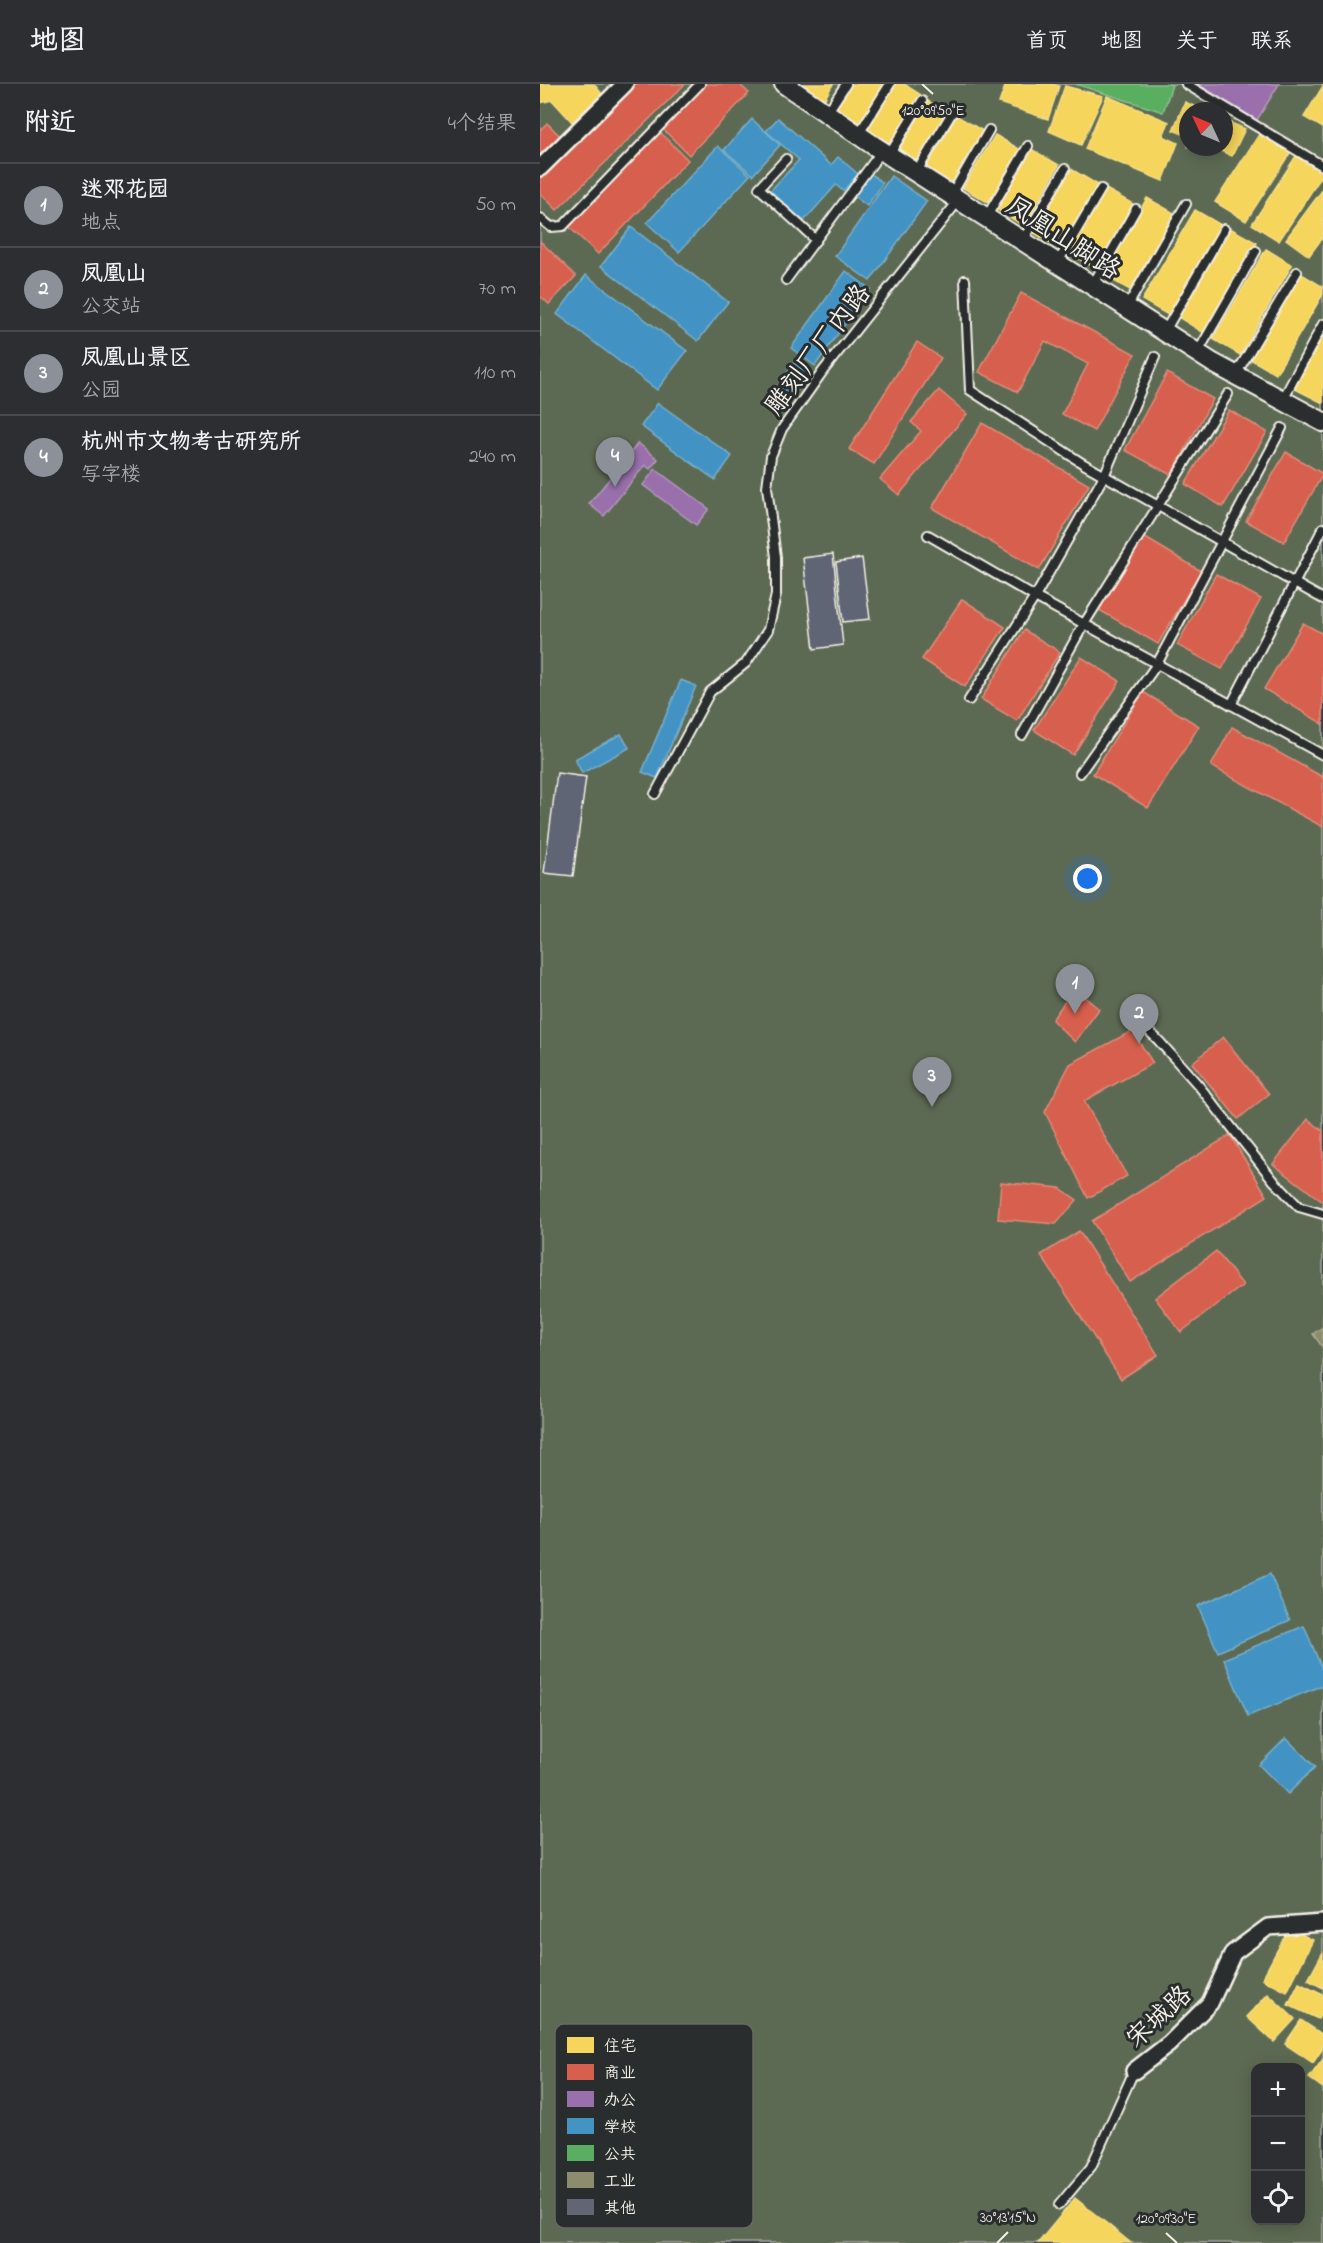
<!DOCTYPE html>
<html lang="zh">
<head>
<meta charset="utf-8">
<style>
  body { margin:0; font-family:"Indie Flower","LXGW WenKai TC",sans-serif; background:#34363a; color:#f1f3f6 }
  .controls { position:absolute; right:18px; bottom:18px; display:grid; overflow:hidden; border-radius:12px; box-shadow:0 3px 15px #0003 }
  .controls button { width:54px; height:54px; display:grid; place-items:center; padding:0; border:0; border-bottom:2px solid #484a4d; background:#2c2e32; color:#f1f3f6; font:30px sans-serif }
  .compass { position:absolute; left:639px; top:18px; width:54px; height:54px; border-radius:50%; background:#2c2e32; box-shadow:0 3px 15px #0003; rotate:314deg }
  .you { position:absolute; left:548px; top:795px; width:21px; height:21px; margin:-15px; border:4px solid #fff; border-radius:50%; background:#1a73e8; box-shadow:0 0 0 9px #1a73e833 }
  .badge { display:grid; place-items:center; width:39px; height:39px; border-radius:50%; background:#8c9099; color:#fff; font-size:20px; font-weight:700 }
  .pin { position:absolute; translate:-50% -50px; filter:drop-shadow(0 2px 3px #0008) }
  .pin::after { content:''; position:absolute; top:32px; width:21px; height:18px; background:inherit; clip-path:polygon(0 0,100% 0,50% 100%) }
  .list { margin:0; padding:0; list-style:none }
  h2 { display:flex; justify-content:space-between; align-items:center; height:78px; margin:0; padding:0 24px; font-size:26px }
  h2 small { font-size:20px; font-weight:400; color:#a6a8ac }
  .list li { display:grid; grid-template-columns:39px 1fr auto; gap:18px; align-items:center; box-sizing:border-box; height:84px; padding:0 24px; border-top:2px solid #484a4d }
  .list b { display:block; font-size:22px; white-space:nowrap }
  .list p { margin:0; font-size:20px; white-space:nowrap; color:#a6a8ac }
  .list em { font-size:20px; font-style:normal; color:#a6a8ac }
  .icon { flex:none; width:33px; height:33px; fill:none; stroke:currentColor; stroke-width:2; stroke-linecap:round; stroke-linejoin:round }
  .map { position:relative; flex:none; width:783px; height:2159px; overflow:hidden }
  header { display:flex; align-items:center; gap:36px; box-sizing:border-box; height:84px; padding:0 30px; background:#2c2e32; border-bottom:2px solid #484a4d }
  header strong { font-size:28px }
  nav { display:flex; gap:33px; margin-inline-start:auto; font-size:21px }
  main { display:flex }
  aside { flex:1; background:#2c2e32 }
  .map>svg:first-child { display:block }
  .green { fill:#5d6b52; stroke:#a8ae9d; stroke-width:1.5; fill-rule:evenodd }
  .homes { fill:#f6d55c; stroke:#f5dd86; stroke-width:1.5 }
  .shops { fill:#d6604d; stroke:#df8c7c; stroke-width:1.5 }
  .offices { fill:#9970ab; stroke:#b497bd; stroke-width:1.5 }
  .schools { fill:#4393c3; stroke:#78afce; stroke-width:1.5 }
  .public { fill:#5aae61; stroke:#88c28a; stroke-width:1.5 }
  .industry { fill:#8c8c6e; stroke:#abaa93; stroke-width:1.5 }
  .building { fill:#616574; stroke:#f4f1e8; stroke-width:1.5 }
  .lines { fill:none; stroke-linecap:round; stroke-linejoin:round }
  .service-casing { stroke:#f4f1e8; stroke-width:12 }
  .minor-casing { stroke:#f4f1e8; stroke-width:20 }
  .tertiary-casing { stroke:#f4f1e8; stroke-width:22 }
  .service { stroke:#2a2d2e; stroke-width:8 }
  .minor { stroke:#2a2d2e; stroke-width:15 }
  .tertiary { stroke:#2a2d2e; stroke-width:18 }
  .ticks { fill:none; stroke:#f4f1e8; stroke-width:2 }
  .labels { text-anchor:middle; stroke-width:6; stroke-linejoin:round; paint-order:stroke }
  .street-label { font-size:26px; fill:#f4f1e8; stroke:#2a2d2e }
  .key { fill:#2a2d2e; stroke:#676866; stroke-width:1.5 }
  .key-label { font-size:16px; fill:#f4f1e8 }
  .ticks-label { font-size:15px; text-anchor:middle; fill:#f4f1e8; stroke:#2a2d2e; stroke-width:6; stroke-linejoin:round; paint-order:stroke }
</style>
</head>
<body>
<header>
<strong>地图</strong>
<nav><a>首页</a><a>地图</a><a>关于</a><a>联系</a></nav>
</header>
<main>
<aside>
<h2>附近<small>4个结果</small></h2>
<ul class="list">
<li><span class="badge">1</span><div><b>迷邓花园</b><p>地点</p></div><em>50 m</em></li>
<li><span class="badge">2</span><div><b>凤凰山</b><p>公交站</p></div><em>70 m</em></li>
<li><span class="badge">3</span><div><b>凤凰山景区</b><p>公园</p></div><em>110 m</em></li>
<li><span class="badge">4</span><div><b>杭州市文物考古研究所</b><p>写字楼</p></div><em>240 m</em></li>
</ul>
</aside>
<div class="map">
<svg width="783" height="2159" viewBox="0 0 783 2159">
  <rect width="100%" height="100%" fill="#3a3e43"/>
  <filter id="ink" filterUnits="userSpaceOnUse"><feTurbulence type="fractalNoise" baseFrequency=".0167" numOctaves="2"/><feDisplacementMap in="SourceGraphic" scale="12" xChannelSelector="R" yChannelSelector="G"/><feConvolveMatrix kernelMatrix="1 2 1 2 8 2 1 2 1" color-interpolation-filters="sRGB"/></filter>
  <g filter="url(#ink)">
    <!-- green -->
    <path class="green" d="M 0,0 L 783,0 L 783,2159 L 0,2159 ZM 648,27 L 684,27 L 684,63 L 648,63 ZM 716,1984 L 760,1984 L 760,2136 L 716,2136 Z"/>
    <!-- homes -->
    <g class="homes">
      <polygon points="0,0 54,0 62,10 32,38 12,16 0,19"/>
      <polygon points="262,0 293,0 283,18 260,4"/>
      <polygon points="311,0 345,0 320,40 295,24"/>
      <polygon points="355,0 364,0 381,11 350,60 326,46"/>
      <polygon points="466,0 512,0 519,2 508,35 459,19"/>
      <polygon points="525,2 563,12 541,61 509,47"/>
      <polygon points="783,2 783,44 764,33"/>
      <polygon points="567,12 629,38 623,52 638,59 623,97 545,65"/>
      <polygon points="388,17 407,29 377,76 358,64"/>
      <polygon points="645,18 665,27 648,27 648,52 633,46"/>
      <polygon points="417,32 443,47 411,99 386,84"/>
      <polygon points="684,36 705,45 692,72 672,63 684,63"/>
      <polygon points="720,49 750,69 706,137 675,118"/>
      <polygon points="455,51 481,66 449,119 423,104"/>
      <polygon points="491,65 519,81 484,142 456,125"/>
      <polygon points="756,72 783,90 739,157 712,140"/>
      <polygon points="531,85 558,101 521,165 494,149"/>
      <polygon points="566,105 593,120 556,185 529,169"/>
      <polygon points="783,105 783,153 769,172 746,155"/>
      <polygon points="607,114 634,129 590,206 563,191"/>
      <polygon points="655,126 681,141 628,231 602,216"/>
      <polygon points="690,144 717,159 664,249 638,233"/>
      <polygon points="726,165 752,181 700,271 673,255"/>
      <polygon points="760,189 783,203 783,210 736,290 710,275"/>
      <polygon points="783,251 783,319 755,305"/>
      <polygon points="749,1844 773,1856 747,1908 722,1895"/>
      <polygon points="783,1868 783,1904 768,1896"/>
      <polygon points="759,1899 783,1911 783,1926 778,1935 748,1921"/>
      <polygon points="728,1910 755,1935 734,1958 707,1933"/>
      <polygon points="761,1936 783,1951 783,1964 773,1979 745,1960"/>
      <polygon points="783,1975 783,2004 769,1994"/>
      <polygon points="535,2114 591,2159 498,2159"/>
    </g>
    <!-- shops -->
    <g class="shops">
      <polygon points="91,0 145,0 17,126 0,109 0,89"/>
      <polygon points="167,0 199,0 209,9 149,71 123,45"/>
      <polygon points="7,39 22,54 0,76 0,46"/>
      <polygon points="120,48 148,76 58,170 29,143"/>
      <polygon points="0,157 36,192 9,220 0,212"/>
      <polygon points="481,209 595,270 554,347 522,330 548,280 505,257 478,308 439,288"/>
      <polygon points="377,258 401,274 334,380 309,365"/>
      <polygon points="627,289 673,315 631,391 585,366"/>
      <polygon points="399,306 427,330 359,411 340,395 381,347 371,338"/>
      <polygon points="689,326 727,348 683,423 645,400"/>
      <polygon points="442,339 549,401 499,486 392,424"/>
      <polygon points="746,368 783,390 744,458 706,437"/>
      <polygon points="597,449 661,487 618,560 554,523"/>
      <polygon points="676,490 721,515 682,585 637,561"/>
      <polygon points="422,515 465,543 425,603 382,575"/>
      <polygon points="763,539 783,550 783,640 724,605"/>
      <polygon points="484,546 520,568 477,637 441,615"/>
      <polygon points="541,573 580,597 533,671 494,646"/>
      <polygon points="603,608 659,642 608,724 553,690"/>
      <polygon points="692,643 783,693 783,743 671,682"/>
      <polygon points="534,904 559,925 535,958 512,936"/>
      <polygon points="592,947 613,979 544,1017 587,1092 548,1114 505,1028 530,980"/>
      <polygon points="683,953 729,1010 698,1035 652,979"/>
      <polygon points="768,1035 783,1047 783,1118 733,1080"/>
      <polygon points="690,1051 727,1112 590,1198 552,1137"/>
      <polygon points="461,1098 520,1104 537,1116 516,1140 458,1135"/>
      <polygon points="539,1147 618,1271 581,1295 501,1171"/>
      <polygon points="676,1167 703,1201 641,1248 615,1214"/>
    </g>
    <!-- offices -->
    <g class="offices">
      <polygon points="658,0 739,0 717,36"/>
      <polygon points="98,359 118,375 110,385 105,381 64,432 49,420"/>
      <polygon points="115,385 169,425 156,441 103,401"/>
    </g>
    <!-- schools -->
    <g class="schools">
      <polygon points="238,34 291,81 298,73 318,90 303,107 296,101 264,137 230,107 259,76 226,47"/>
      <polygon points="212,35 240,61 213,91 184,66"/>
      <polygon points="178,62 210,91 139,168 107,139"/>
      <polygon points="330,89 343,99 327,122 314,112"/>
      <polygon points="351,92 387,117 330,197 295,172"/>
      <polygon points="91,143 188,218 158,257 61,182"/>
      <polygon points="306,187 330,205 275,282 251,264"/>
      <polygon points="46,191 147,267 117,306 17,230"/>
      <polygon points="254,279 269,290 247,320 233,309"/>
      <polygon points="118,319 192,372 175,396 101,342"/>
      <polygon points="141,596 156,602 117,694 102,688"/>
      <polygon points="81,650 89,664 42,689 35,675"/>
      <polygon points="730,1490 750,1536 678,1568 658,1522"/>
      <polygon points="764,1542 783,1587 783,1601 708,1632 684,1575"/>
      <polygon points="746,1654 775,1683 748,1710 719,1681"/>
    </g>
    <!-- public -->
    <polygon class="public" points="535,0 628,0 632,1 623,28"/>
    <!-- industry -->
    <polygon class="industry" points="783,1243 783,1264 773,1250"/>
    <!-- building -->
    <g class="building">
      <polygon points="293,470 303,561 274,565 263,474"/>
      <polygon points="322,474 330,535 303,538 296,478"/>
      <polygon points="17,689 46,693 33,792 4,789"/>
    </g>
    <g class="lines">
      <!-- service casing -->
      <g class="service-casing">
        <g id="service">
          <polyline points="646,0 783,82"/>
          <polyline points="287,29 306,0"/>
          <polyline points="318,51 350,0"/>
          <polyline points="349,71 382,17"/>
          <polyline points="246,75 219,104 276,156"/>
          <polyline points="377,87 413,27"/>
          <polyline points="412,110 449,46"/>
          <polyline points="447,132 488,62"/>
          <polyline points="0,134 11,143 23,142 160,0"/>
          <polyline points="483,156 525,85"/>
          <polyline points="518,178 561,105"/>
          <polyline points="246,196 341,68"/>
          <polyline points="425,196 430,306 542,379 783,515"/>
          <polyline points="553,200 596,125"/>
          <polyline points="587,223 646,120"/>
          <polyline points="625,247 684,145"/>
          <polyline points="658,268 716,167"/>
          <polyline points="696,290 757,188"/>
          <polyline points="743,315 783,240"/>
          <polyline points="388,451 495,513 783,671"/>
          <polyline points="429,616 495,513 564,392 615,273"/>
          <polyline points="691,621 783,444"/>
          <polyline points="482,651 544,540 688,310"/>
          <polyline points="540,689 617,580 742,344"/>
          <polyline points="115,710 170,608 206,579 228,546 236,511 236,473 227,403 231,372 242,345 283,287 419,116"/>
          <polyline points="597,935 619,957 659,1002 734,1097 759,1123 783,1130"/>
          <polyline points="519,2121 551,2083 594,1987"/>
        </g>
      </g>
      <!-- minor casing -->
      <g class="minor-casing">
        <g id="minor">
          <polyline points="0,84 85,0"/>
          <polyline points="594,1987 629,1960 670,1919 693,1869 728,1843 783,1839"/>
        </g>
      </g>
      <!-- tertiary casing -->
      <g class="tertiary-casing">
        <polyline id="tertiary" points="244,0 333,61 673,279 783,338"/>
      </g>
      <!-- service -->
      <use href="#service" class="service"/>
      <!-- minor -->
      <use href="#minor" class="minor"/>
      <!-- tertiary -->
      <use href="#tertiary" class="tertiary"/>
    </g>
  </g>
  <!-- ticks -->
  <path class="ticks" d="M 382,0 L 393,10M 626,2149 L 637,2159M 457,2159 L 468,2148"/>
  <g class="labels">
    <!-- street labels -->
    <g class="street-label">
      <text transform="translate(524 153) rotate(33)" y="9">凤凰山脚路</text>
      <text transform="translate(277 265) rotate(-53)" y="9">雕刻厂厂内路</text>
      <text transform="translate(618 1932) rotate(-43)" y="9">宋城路</text>
    </g>
  </g>
  <!-- legend -->
  <rect x="15" y="1940" width="198" height="204" rx="9" class="key"/>
  <rect x="27" y="1953" width="27" height="16" fill="#f6d55c"/>
  <rect x="27" y="1980" width="27" height="16" fill="#d6604d"/>
  <rect x="27" y="2007" width="27" height="16" fill="#9970ab"/>
  <rect x="27" y="2034" width="27" height="16" fill="#4393c3"/>
  <rect x="27" y="2061" width="27" height="16" fill="#5aae61"/>
  <rect x="27" y="2088" width="27" height="16" fill="#8c8c6e"/>
  <rect x="27" y="2115" width="27" height="16" fill="#616574"/>
  <g class="key-label">
    <text x="64" y="1967">住宅</text>
    <text x="64" y="1994">商业</text>
    <text x="64" y="2021">办公</text>
    <text x="64" y="2048">学校</text>
    <text x="64" y="2075">公共</text>
    <text x="64" y="2102">工业</text>
    <text x="64" y="2129">其他</text>
  </g>
  <g class="ticks-label">
    <text x="393" y="31">120°09'50"E</text>
    <text x="468" y="2138">30°13'15"N</text>
    <text x="626" y="2139">120°09'30"E</text>
  </g>
</svg>
<div class="controls">
<button>+</button>
<button>−</button>
<button><svg class="icon" aria-label="locate" viewBox="0 0 24 24"><circle cx="12" cy="12" r="6"/><path d="M12 2v4M12 18v4M2 12h4M18 12h4"/></svg></button>
</div>
<svg class="compass" viewBox="-18 -18 36 36"><path d="M0-13l5 13h-10z" fill="#e53935"/><path d="M0 13l5-13h-10z" fill="#a6a8ac"/></svg>
<div class="you"></div>
<div class="pin badge" style="left:535px;top:930px">1</div>
<div class="pin badge" style="left:599px;top:960px">2</div>
<div class="pin badge" style="left:392px;top:1023px">3</div>
<div class="pin badge" style="left:75px;top:403px">4</div>
</div>
</main>
</body>
</html>
